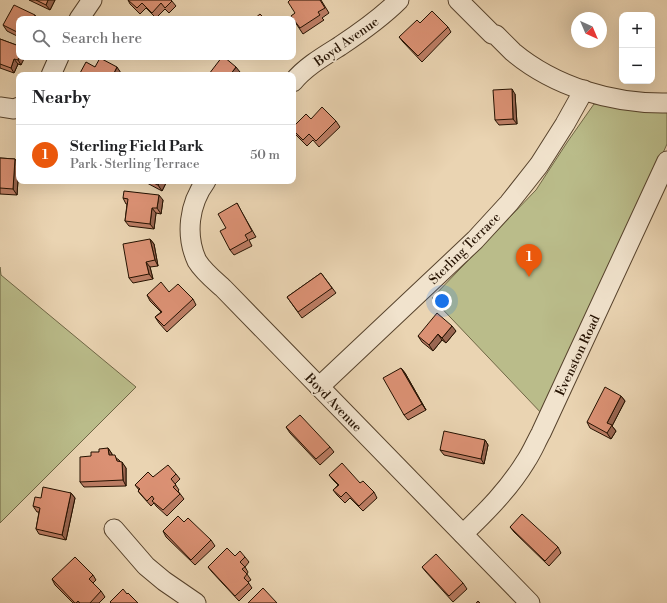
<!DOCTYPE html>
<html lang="en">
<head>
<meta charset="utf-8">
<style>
  body { margin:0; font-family:"Libre Bodoni",serif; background:#f6f6f6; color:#202124 }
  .controls { position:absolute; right:12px; top:12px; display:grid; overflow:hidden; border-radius:8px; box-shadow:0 4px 16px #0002 }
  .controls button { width:36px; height:36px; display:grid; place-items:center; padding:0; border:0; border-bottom:1px solid #e0e0e0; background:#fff; color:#202124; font:20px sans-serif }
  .compass { position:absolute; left:571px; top:12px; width:36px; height:36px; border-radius:50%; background:#fff; box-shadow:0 4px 16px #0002; rotate:136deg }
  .you { position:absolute; left:442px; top:301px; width:14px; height:14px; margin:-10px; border:3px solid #fff; border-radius:50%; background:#1a73e8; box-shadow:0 0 0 6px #1a73e833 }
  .badge { display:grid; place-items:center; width:26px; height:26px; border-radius:50%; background:#ea580c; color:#fff; font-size:13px; font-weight:700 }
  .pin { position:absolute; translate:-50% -33px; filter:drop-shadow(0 1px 2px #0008) }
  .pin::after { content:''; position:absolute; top:21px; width:14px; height:12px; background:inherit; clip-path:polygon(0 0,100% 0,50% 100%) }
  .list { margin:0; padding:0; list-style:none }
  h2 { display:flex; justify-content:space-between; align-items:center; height:52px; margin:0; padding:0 16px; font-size:17px }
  h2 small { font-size:13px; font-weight:400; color:#757577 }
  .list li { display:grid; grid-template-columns:26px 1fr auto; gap:12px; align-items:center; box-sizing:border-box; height:60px; padding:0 16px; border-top:1px solid #e0e0e0 }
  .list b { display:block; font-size:15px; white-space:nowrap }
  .list p { margin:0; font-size:13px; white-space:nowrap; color:#757577 }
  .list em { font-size:13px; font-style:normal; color:#757577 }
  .icon { flex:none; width:22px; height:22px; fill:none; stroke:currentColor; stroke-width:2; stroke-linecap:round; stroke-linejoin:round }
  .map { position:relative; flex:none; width:667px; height:603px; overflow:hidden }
  .search { position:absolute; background:#fff; box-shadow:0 4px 16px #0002; left:16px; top:16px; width:280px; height:44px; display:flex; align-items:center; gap:10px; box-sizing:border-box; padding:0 14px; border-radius:8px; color:#757577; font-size:15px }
  .panel { position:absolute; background:#fff; box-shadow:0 4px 16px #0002; left:16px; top:72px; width:280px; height:112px; border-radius:8px }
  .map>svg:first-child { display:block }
  .green { fill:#babc8a; stroke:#6f6645 }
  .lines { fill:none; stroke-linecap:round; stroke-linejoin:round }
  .minor-casing { stroke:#56422c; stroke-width:21 }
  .minor { stroke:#f1e3cd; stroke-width:19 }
  .wall { fill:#bc7d64; stroke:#241100 }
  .shaded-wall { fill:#996651; stroke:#241100 }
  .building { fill:#db9174; stroke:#241100 }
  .labels { text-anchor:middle; stroke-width:3.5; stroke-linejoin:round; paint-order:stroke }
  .street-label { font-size:13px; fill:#241100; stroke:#f1e3cd }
</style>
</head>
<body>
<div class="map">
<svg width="667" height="603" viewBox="0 0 667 603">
  <rect width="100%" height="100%" fill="#ead4b2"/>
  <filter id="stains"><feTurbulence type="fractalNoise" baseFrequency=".005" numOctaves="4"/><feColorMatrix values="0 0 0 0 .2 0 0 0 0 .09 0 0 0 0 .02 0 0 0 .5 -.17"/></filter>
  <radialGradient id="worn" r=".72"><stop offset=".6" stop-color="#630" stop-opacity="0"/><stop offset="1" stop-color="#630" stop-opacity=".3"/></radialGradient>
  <!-- green -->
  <g class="green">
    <polygon points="594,104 667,110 667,144 544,416 432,298 536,190 568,141"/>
    <polygon points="0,267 1,275 136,387 0,523"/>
  </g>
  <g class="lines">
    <!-- minor casing -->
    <g class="minor-casing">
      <g id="minor">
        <path d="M 458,0 L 492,34 L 496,35 C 501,40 507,46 513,52 C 555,87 613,104 667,103"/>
        <polyline points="79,19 92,0"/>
        <polyline points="51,75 59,57"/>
        <path d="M 293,82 C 305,67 324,56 340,46 C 361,32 381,18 399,0"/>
        <polyline points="0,107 14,109 19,107"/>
        <path d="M 206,181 C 189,204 185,235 197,261 C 203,271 214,280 223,288 L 530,603"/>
        <polyline points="319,387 475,240 509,203 539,165 565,124 584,90"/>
        <polyline points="114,529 146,566 164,581 196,603"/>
        <path d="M 463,534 C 486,512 509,489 526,461 C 532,452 536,442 541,433 L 667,161"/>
      </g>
    </g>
    <!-- minor -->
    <use href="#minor" class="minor"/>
  </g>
  <!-- wall -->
  <g class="wall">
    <polygon points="29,0 55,0 50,10"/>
    <polygon points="128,0 171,0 176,6 169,13 165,9 156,18 146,8 140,14 130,4"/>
    <polygon points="321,0 329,13 322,18 324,20 303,34 291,16"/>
    <polygon points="19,19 19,37 7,31 3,25"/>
    <polygon points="420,23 448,27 451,32 422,62 403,42 399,37"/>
    <polygon points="0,39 19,46 21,65 18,64 14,73 0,68"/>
    <polygon points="515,94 517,124 499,125 495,120"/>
    <polygon points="311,119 336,121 340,127 319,147 313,140 307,146 295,134 293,130 293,127"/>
    <polygon points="0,158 15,159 19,165 17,195 0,194"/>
    <polygon points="145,181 167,181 162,191 147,183"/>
    <polygon points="123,198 163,200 161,214 156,213 154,229 129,226 125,221 127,204 126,204"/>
    <polygon points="237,203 240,209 256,237 249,240 252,246 234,255 230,250 226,228"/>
    <polygon points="150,239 154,244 158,266 150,267 153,279 133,283 129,278"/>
    <polygon points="321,273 336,293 302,318 287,297"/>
    <polygon points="169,292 193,299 196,305 167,332 159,323 155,317 161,312 150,301 147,295"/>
    <polygon points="456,331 446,343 442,340 433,351 422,342 418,336"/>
    <polygon points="401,368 405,373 426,410 408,420 404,415"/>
    <polygon points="621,396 625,401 612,426 616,431 611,439 590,428 587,422"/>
    <polygon points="286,427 330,447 334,452 320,465 290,433"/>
    <polygon points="485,440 488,445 484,464 444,455 440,450"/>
    <polygon points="108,448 112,454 112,455 119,460 126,468 126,486 84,487 80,482 91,456 99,452"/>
    <polygon points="176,474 180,479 175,484 179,490 178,491 184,499 167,516 156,506 154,503 151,506 142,496 138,491 139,490 135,485 153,477"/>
    <polygon points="329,475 360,483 374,492 377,498 363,511 350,498 345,503 337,495 333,490 338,485 333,480"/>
    <polygon points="71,493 75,498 66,540 39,534 36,529 39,512 37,512 33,506 41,498"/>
    <polygon points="510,527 558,547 561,553 549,566 514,532"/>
    <polygon points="163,531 211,540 215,546 195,565 166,537"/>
    <polygon points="235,556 245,557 249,562 245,567 248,572 247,574 251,580 248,582 252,588 239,601 212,572 208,567"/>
    <polygon points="422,567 463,583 467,589 453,602 426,572"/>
    <polygon points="93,575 96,580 93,583 101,591 105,597 99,603 73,603 55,585 52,579"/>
  </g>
  <!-- shaded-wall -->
  <g class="shaded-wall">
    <polygon points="48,0 55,0 50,10 46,5"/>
    <polygon points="35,15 38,19 33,19"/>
    <polygon points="19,57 25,57 21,65 18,60"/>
    <polygon points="14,59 18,64 14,73 11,68"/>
    <polygon points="117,67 121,73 119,75 113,75"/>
    <polygon points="236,67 240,72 238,75 230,75"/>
    <polygon points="512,89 515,94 517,124 513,119"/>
    <polygon points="15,159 19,165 17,195 13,189"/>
    <polygon points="160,181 167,181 162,191 158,185"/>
    <polygon points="159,195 163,200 161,214 157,208"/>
    <polygon points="152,208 156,213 154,229 150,224"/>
    <polygon points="150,239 154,244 158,266 155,260"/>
    <polygon points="146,262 150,267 153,279 149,274"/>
    <polygon points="452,326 456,331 446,343 442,338"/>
    <polygon points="438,334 442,340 433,351 429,345"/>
    <polygon points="401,368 405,373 426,410 422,404"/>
    <polygon points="621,396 625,401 612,426 616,431 611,439 607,433 607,423"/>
    <polygon points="485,440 488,445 484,464 481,459"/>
    <polygon points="108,448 112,454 112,461 109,455"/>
    <polygon points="122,462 126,468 126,486 123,480"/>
    <polygon points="71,493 75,498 66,540 62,535"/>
  </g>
  <!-- building -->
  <g class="building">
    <polygon points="36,0 48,0 46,5"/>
    <polygon points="128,0 171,0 172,1 165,8 161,3 152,13 142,3 137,8"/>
    <polygon points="290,0 320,0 325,8 318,12 320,15 300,28 291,16 295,13 288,2"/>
    <polygon points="14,5 35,15 33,19 19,19 19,33 3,25"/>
    <polygon points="432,11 448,27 418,56 399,37 417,20 420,23"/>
    <polygon points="260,14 265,19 254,19"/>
    <polygon points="0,39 19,46 19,56 18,60 14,59 11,68 0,64"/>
    <polygon points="222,57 224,57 236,67 230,75 210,75 209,74"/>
    <polygon points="100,58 117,67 113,75 79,75 86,62 95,67"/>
    <polygon points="512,89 513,119 495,120 493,90"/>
    <polygon points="322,107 336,121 316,141 309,134 303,140 293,130 293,127 306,114 311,119"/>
    <polygon points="0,158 15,159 13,189 0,188"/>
    <polygon points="149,181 160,181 158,185"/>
    <polygon points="124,191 159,195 157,208 152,208 150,224 125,221 128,199 123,198"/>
    <polygon points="237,203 252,231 245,235 248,240 230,250 220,231 226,228 218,214"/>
    <polygon points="150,239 155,260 146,262 149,274 129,278 123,244"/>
    <polygon points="321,273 332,288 298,312 287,297"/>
    <polygon points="161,282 169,292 178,284 193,299 164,326 155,317 162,312 147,295"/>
    <polygon points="437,313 452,326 442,338 438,334 429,345 418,336"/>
    <polygon points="401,368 422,404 404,415 383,378"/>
    <polygon points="605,387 621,396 607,423 612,425 607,433 587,422"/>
    <polygon points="300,415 330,447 316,459 286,427"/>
    <polygon points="444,431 485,440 481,459 440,450"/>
    <polygon points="108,448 109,455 115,455 117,461 122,462 123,480 80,482 80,457 91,456 91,452 99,452 99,449"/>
    <polygon points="342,463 360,483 363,481 374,492 359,506 346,492 341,497 333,490 339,485 329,475"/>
    <polygon points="168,465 176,474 171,479 176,485 173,487 180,494 163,510 152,501 154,499 152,496 147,501 138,491 140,489 135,485 148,472 153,477"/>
    <polygon points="43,487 71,493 62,535 36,529 40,508 33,506 35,497 41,498"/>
    <polygon points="522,514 558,547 545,561 510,527"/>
    <polygon points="178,516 184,522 188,518 211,540 191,560 163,531"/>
    <polygon points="227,548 235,556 240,551 245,557 240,562 245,567 242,569 247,574 244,578 249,583 235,596 208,567"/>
    <polygon points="436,554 463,583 449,596 422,567"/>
    <polygon points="75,557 93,575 89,579 101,591 90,603 80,603 78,601 76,603 75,603 52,579"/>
    <polygon points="263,588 277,603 248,603"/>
    <polygon points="123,589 127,594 128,593 138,603 111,603 110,602"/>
    <polygon points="478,601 480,603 476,603"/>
  </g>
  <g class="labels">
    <!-- street labels -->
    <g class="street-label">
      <text transform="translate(346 41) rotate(-35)" y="5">Boyd Avenue</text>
      <text transform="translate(464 248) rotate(-45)" y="5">Sterling Terrace</text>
      <text transform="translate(577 355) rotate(-65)" y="5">Evenston Road</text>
      <text transform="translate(334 402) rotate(46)" y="5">Boyd Avenue</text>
    </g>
  </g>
  <rect width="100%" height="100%" filter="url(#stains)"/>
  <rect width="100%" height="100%" fill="url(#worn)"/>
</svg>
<div class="controls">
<button>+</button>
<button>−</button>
</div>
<svg class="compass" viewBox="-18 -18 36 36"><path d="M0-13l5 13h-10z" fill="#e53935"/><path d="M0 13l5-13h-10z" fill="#757577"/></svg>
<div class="you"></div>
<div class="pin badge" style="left:529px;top:277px">1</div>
<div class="search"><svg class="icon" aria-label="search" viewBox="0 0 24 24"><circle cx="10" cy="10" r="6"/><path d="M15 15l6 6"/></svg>Search here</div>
<section class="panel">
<h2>Nearby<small></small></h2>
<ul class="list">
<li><span class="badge">1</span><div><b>Sterling Field Park</b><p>Park · Sterling Terrace</p></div><em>50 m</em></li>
</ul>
</section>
</div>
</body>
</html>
